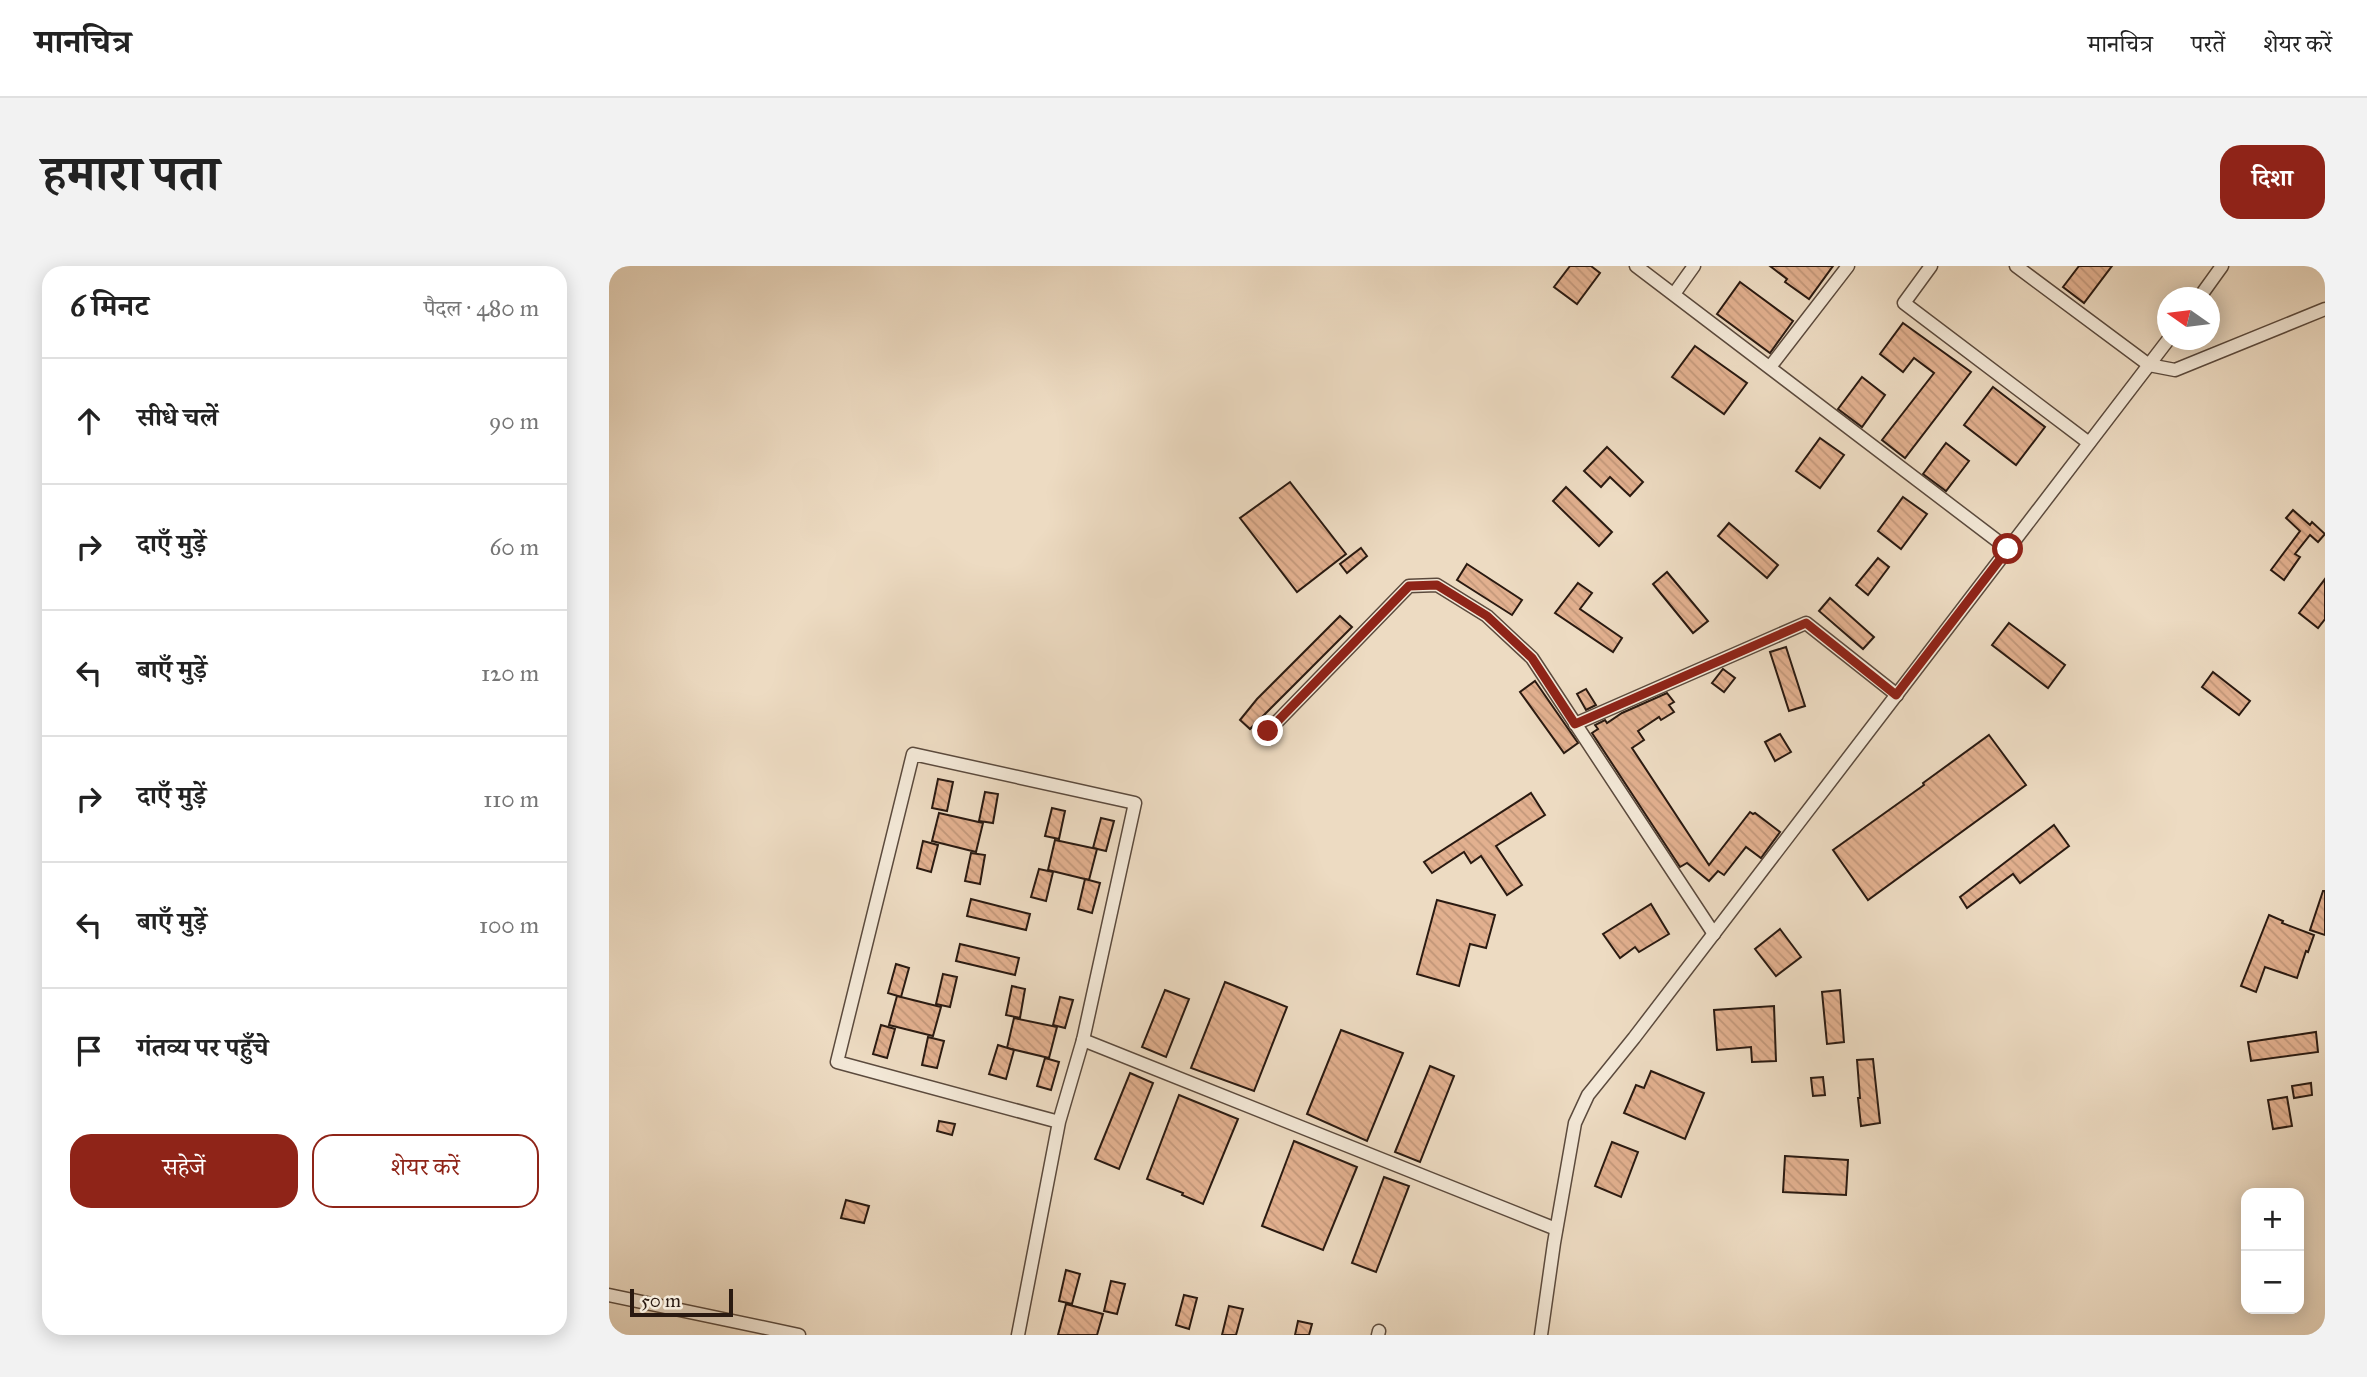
<!DOCTYPE html>
<html lang="hi">
<head>
<meta charset="utf-8">
<style>
  body { margin:0; font-family:"IM FELL Great Primer","Noto Serif Devanagari",serif; background:#f2f2f2; color:#222 }
  .controls { position:absolute; right:21px; bottom:21px; display:grid; overflow:hidden; border-radius:14px; box-shadow:0 4px 18px #0003 }
  .controls button { width:63px; height:63px; display:grid; place-items:center; padding:0; border:0; border-bottom:2px solid #e0e0e0; background:#fff; color:#222; font:35px sans-serif }
  .compass { position:absolute; left:1548px; top:21px; width:63px; height:63px; border-radius:50%; background:#fff; box-shadow:0 4px 18px #0003; rotate:284deg }
  .scale { position:absolute; left:21px; bottom:18px; width:103px; box-sizing:border-box; padding-left:7px; border:4px solid #2a1a11; border-top:0; font-size:19px; line-height:24px; white-space:nowrap; color:#2a1a11; -webkit-text-stroke:5px #f3e8d7; paint-order:stroke }
  .stop { position:absolute; width:21px; height:21px; margin:-16px; border:5px solid #8f2418; border-radius:50%; background:#fff }
  .stop.end { background:#8f2418; border-color:#fff; box-shadow:0 2px 7px #0008 }
  .list { margin:0; padding:0; list-style:none }
  h2 { display:flex; justify-content:space-between; align-items:center; height:91px; margin:0; padding:0 28px; font-size:30px }
  h2 small { font-size:23px; font-weight:400; color:#767676 }
  .list li { display:grid; grid-template-columns:46px 1fr auto; gap:21px; align-items:center; box-sizing:border-box; height:126px; padding:0 28px; border-top:2px solid #e0e0e0 }
  .list b { display:block; font-size:26px; white-space:nowrap }
  .list em { font-size:23px; font-style:normal; color:#767676 }
  .actions { display:flex; gap:14px; padding:21px 28px }
  .actions a { flex:1; padding:16px 0; border:2px solid #8f2418; border-radius:21px; text-align:center; font-size:24px; color:#8f2418 }
  .actions .main { background:#8f2418; color:#fff }
  .icon { flex:none; width:38px; height:38px; fill:none; stroke:currentColor; stroke-width:2; stroke-linecap:round; stroke-linejoin:round }
  .map { position:relative; flex:none; width:1716px; height:1069px; overflow:hidden; border-radius:21px }
  header { display:flex; align-items:center; gap:42px; box-sizing:border-box; height:98px; padding:0 35px; background:#fff; border-bottom:2px solid #e0e0e0 }
  header strong { font-size:33px }
  nav { display:flex; gap:38px; margin-inline-start:auto; font-size:24px }
  .intro { display:flex; align-items:center; justify-content:space-between; box-sizing:border-box; height:168px; padding:0 42px }
  h1 { margin:0; font-size:49px }
  .button { padding:18px 32px; border-radius:21px; background:#8f2418; color:#fff; font-size:24px; font-weight:700 }
  main { display:flex; gap:42px; padding:0 42px }
  aside { flex:1; background:#fff; border-radius:21px; box-shadow:0 4px 18px #0003 }
  .map>svg:first-child { display:block }
  .building { fill:url(#building-back-hatch); stroke:#2a1a11; stroke-width:2 }
  .lines { fill:none; stroke-linecap:round; stroke-linejoin:round }
  .street-casing { stroke:#5b4a3d; stroke-width:15 }
  .street { stroke:#f3e8d7; stroke-width:12 }
  .route { stroke:#8f2418; stroke-width:9 }
</style>
</head>
<body>
<header>
<strong>मानचित्र</strong>
<nav><a>मानचित्र</a><a>परतें</a><a>शेयर करें</a></nav>
</header>
<div class="intro"><h1>हमारा पता</h1><a class="button">दिशा</a></div>
<main>
<aside>
<h2>6 मिनट<small>पैदल · 480 m</small></h2>
<ul class="list">
<li><svg class="icon" aria-label="ahead" viewBox="0 0 24 24"><path d="M12 20V5M6 11l6-6 6 6"/></svg><div><b>सीधे चलें</b></div><em>90 m</em></li>
<li><svg class="icon" aria-label="right" viewBox="0 0 24 24"><path d="M7 20v-9h11M14 6l5 5-5 5"/></svg><div><b>दाएँ मुड़ें</b></div><em>60 m</em></li>
<li><svg class="icon" aria-label="left" viewBox="0 0 24 24"><path d="M17 20v-9H6M10 6l-5 5 5 5"/></svg><div><b>बाएँ मुड़ें</b></div><em>120 m</em></li>
<li><svg class="icon" aria-label="right" viewBox="0 0 24 24"><path d="M7 20v-9h11M14 6l5 5-5 5"/></svg><div><b>दाएँ मुड़ें</b></div><em>110 m</em></li>
<li><svg class="icon" aria-label="left" viewBox="0 0 24 24"><path d="M17 20v-9H6M10 6l-5 5 5 5"/></svg><div><b>बाएँ मुड़ें</b></div><em>100 m</em></li>
<li><svg class="icon" aria-label="arrive" viewBox="0 0 24 24"><path d="M6 21V4h12l-3 4 3 4H6"/></svg><div><b>गंतव्य पर पहुँचे</b></div></li>
</ul>
<div class="actions"><a class="main">सहेजें</a><a>शेयर करें</a></div>
</aside>
<div class="map">
<svg width="1716" height="1069" viewBox="0 0 1716 1069">
  <defs>
    <pattern id="building-back-hatch" width="6" height="6" patternUnits="userSpaceOnUse" patternTransform="scale(1.75)"><rect width="6" height="6" fill="#e2b08f"/><path d="M-1 5l2 2M0 0l6 6M5-1l2 2" fill="none" stroke="#c2977a"/></pattern>
  </defs>
  <rect width="100%" height="100%" fill="#eddbc2"/>
  <filter id="stains"><feTurbulence type="fractalNoise" baseFrequency=".00286" numOctaves="4"/><feColorMatrix values="0 0 0 0 .2 0 0 0 0 .09 0 0 0 0 .02 0 0 0 .5 -.17"/></filter>
  <radialGradient id="worn" r=".72"><stop offset=".6" stop-color="#630" stop-opacity="0"/><stop offset="1" stop-color="#630" stop-opacity=".3"/></radialGradient>
  <!-- building -->
  <g class="building">
    <polygon points="961,0 982,0 991,7 968,38 945,21"/>
    <polygon points="1161,0 1224,0 1200,33 1176,16 1178,13"/>
    <polygon points="1470,0 1503,0 1475,37 1454,21"/>
    <polygon points="1131,16 1184,55 1161,87 1108,48"/>
    <polygon points="1294,57 1362,106 1296,192 1273,174 1325,107 1305,92 1294,106 1271,88"/>
    <polygon points="1086,80 1138,117 1115,148 1063,111"/>
    <polygon points="1253,111 1276,129 1253,161 1229,143"/>
    <polygon points="1384,121 1436,161 1407,199 1355,159"/>
    <polygon points="1211,172 1235,189 1211,222 1187,205"/>
    <polygon points="1337,177 1360,195 1337,225 1314,208"/>
    <polygon points="998,181 1034,216 1021,230 1001,211 992,221 975,205"/>
    <polygon points="681,216 737,288 688,326 631,252"/>
    <polygon points="957,221 1003,266 990,280 944,235"/>
    <polygon points="1294,231 1318,248 1292,283 1269,265"/>
    <polygon points="1684,244 1701,259 1703,256 1716,268 1709,276 1701,269 1686,288 1691,291 1675,314 1662,304 1691,265 1677,252"/>
    <polygon points="1120,257 1169,299 1158,312 1109,270"/>
    <polygon points="752,282 758,290 738,307 731,298"/>
    <polygon points="1269,292 1280,301 1259,329 1247,319"/>
    <polygon points="858,298 913,334 903,349 848,314"/>
    <polygon points="1058,306 1099,355 1084,367 1044,318"/>
    <polygon points="1716,313 1716,353 1709,362 1690,347"/>
    <polygon points="969,317 983,327 971,343 1013,372 1004,386 946,347"/>
    <polygon points="1221,332 1265,371 1254,383 1210,345"/>
    <polygon points="731,350 743,361 641,463 631,454 648,433"/>
    <polygon points="1400,357 1456,399 1439,422 1383,379"/>
    <polygon points="1177,381 1196,440 1180,445 1161,386"/>
    <polygon points="1114,403 1126,412 1115,426 1103,417"/>
    <polygon points="1604,406 1641,435 1630,449 1593,421"/>
    <polygon points="926,415 969,477 955,487 911,426"/>
    <polygon points="977,423 987,439 977,444 968,428"/>
    <polygon points="1058,427 1065,436 1060,439 1065,446 1052,454 1050,451 1029,465 1035,474 1023,482 1100,599 1141,546 1144,548 1146,547 1171,566 1152,592 1137,581 1115,609 1109,605 1100,615 1078,597 1071,601 983,467 989,463 986,459 996,454 998,457 1013,447"/>
    <polygon points="1171,468 1182,486 1166,495 1156,476"/>
    <polygon points="1380,469 1417,519 1259,634 1224,584 1315,519 1314,517"/>
    <polygon points="329,513 344,516 338,545 323,542"/>
    <polygon points="376,526 389,528 384,557 370,555"/>
    <polygon points="922,527 936,549 887,580 913,619 898,629 872,590 862,597 855,586 823,607 815,596"/>
    <polygon points="443,542 456,545 450,573 436,570"/>
    <polygon points="330,547 374,557 367,586 323,575"/>
    <polygon points="492,552 505,555 497,585 484,582"/>
    <polygon points="1445,559 1460,580 1411,617 1404,608 1358,642 1351,631"/>
    <polygon points="446,574 488,583 480,614 439,604"/>
    <polygon points="314,575 329,579 322,606 308,602"/>
    <polygon points="362,587 376,589 371,618 356,615"/>
    <polygon points="430,603 444,606 437,635 422,631"/>
    <polygon points="476,613 491,617 483,647 469,643"/>
    <polygon points="1714,625 1716,625 1716,669 1701,664"/>
    <polygon points="362,633 421,648 417,664 358,650"/>
    <polygon points="828,634 886,649 877,682 861,678 850,720 808,708"/>
    <polygon points="1042,638 1060,668 1030,686 1026,681 1011,692 994,668"/>
    <polygon points="1660,649 1674,655 1673,657 1705,669 1699,686 1697,685 1688,712 1656,701 1647,726 1632,720"/>
    <polygon points="1171,663 1192,691 1167,710 1146,683"/>
    <polygon points="351,678 410,692 406,709 347,695"/>
    <polygon points="287,698 300,702 292,731 279,727"/>
    <polygon points="334,708 348,711 341,741 327,738"/>
    <polygon points="616,716 678,741 645,825 582,802"/>
    <polygon points="403,720 416,723 411,752 397,749"/>
    <polygon points="556,724 580,733 557,791 533,781"/>
    <polygon points="1231,724 1235,776 1218,778 1213,726"/>
    <polygon points="288,730 332,741 324,770 280,759"/>
    <polygon points="451,731 464,734 456,762 444,759"/>
    <polygon points="1165,740 1167,795 1143,796 1142,781 1108,784 1105,744"/>
    <polygon points="405,752 448,761 440,792 398,782"/>
    <polygon points="272,759 286,763 278,792 264,788"/>
    <polygon points="732,764 794,787 758,875 698,848"/>
    <polygon points="1707,766 1709,786 1642,795 1639,776"/>
    <polygon points="319,771 335,775 328,802 313,799"/>
    <polygon points="389,779 405,784 397,813 380,808"/>
    <polygon points="436,792 450,796 442,824 428,820"/>
    <polygon points="1264,793 1271,857 1252,860 1249,832 1251,832 1248,794"/>
    <polygon points="821,800 845,810 811,896 786,886"/>
    <polygon points="1042,805 1095,827 1076,873 1015,847 1027,819 1035,822"/>
    <polygon points="521,807 544,817 510,903 486,893"/>
    <polygon points="1214,811 1216,829 1204,830 1202,812"/>
    <polygon points="1702,817 1703,829 1685,832 1683,820"/>
    <polygon points="570,829 629,853 594,938 573,929 574,927 538,913"/>
    <polygon points="1678,831 1683,860 1664,863 1659,834"/>
    <polygon points="330,855 346,858 343,869 328,865"/>
    <polygon points="685,875 748,901 714,984 653,960"/>
    <polygon points="1003,876 1029,886 1012,931 986,920"/>
    <polygon points="1176,890 1239,894 1237,929 1174,926"/>
    <polygon points="775,911 800,920 767,1006 743,997"/>
    <polygon points="237,934 260,940 255,957 232,952"/>
    <polygon points="457,1004 471,1008 463,1038 450,1035"/>
    <polygon points="502,1015 516,1018 508,1048 495,1045"/>
    <polygon points="575,1029 588,1032 580,1063 567,1059"/>
    <polygon points="457,1038 494,1048 488,1069 449,1069"/>
    <polygon points="620,1040 634,1043 627,1069 613,1069"/>
    <polygon points="689,1055 703,1058 700,1069 686,1069"/>
  </g>
  <g class="lines">
    <!-- street casing -->
    <g class="street-casing">
      <g id="street">
        <polyline points="1027,0 1399,283"/>
        <polyline points="1322,0 1295,37 1480,177"/>
        <polyline points="1407,0 1540,99 1566,104 1716,43"/>
        <polyline points="1065,28 1085,0"/>
        <polyline points="1590,32 1613,0"/>
        <polyline points="1161,101 1239,0"/>
        <polyline points="966,458 1197,357 1288,429"/>
        <polyline points="659,465 800,320 828,319 878,350 923,392 1105,668"/>
        <polyline points="474,774 947,963"/>
        <polyline points="0,1029 190,1069"/>
        <polyline points="409,1069 450,856 474,774 526,537 304,488 228,796 450,856"/>
        <polyline points="769,1069 770,1065"/>
        <polyline points="932,1069 945,977 966,857 979,829 1025,772 1559,74"/>
      </g>
    </g>
    <!-- street -->
    <use href="#street" class="street"/>
  </g>
  <g class="lines">
    <!-- route -->
    <polyline class="route" points="659,465 800,320 828,319 878,350 923,392 966,458 1197,357 1287,429 1399,283"/>
  </g>
  <rect width="100%" height="100%" filter="url(#stains)"/>
  <rect width="100%" height="100%" fill="url(#worn)"/>
</svg>
<div class="controls">
<button>+</button>
<button>−</button>
</div>
<svg class="compass" viewBox="-18 -18 36 36"><path d="M0-13l5 13h-10z" fill="#e53935"/><path d="M0 13l5-13h-10z" fill="#767676"/></svg>
<div class="scale">50 m</div>
<div class="stop" style="left:1399px;top:283px"></div>
<div class="stop end" style="left:659px;top:465px"></div>
</div>
</main>
</body>
</html>
